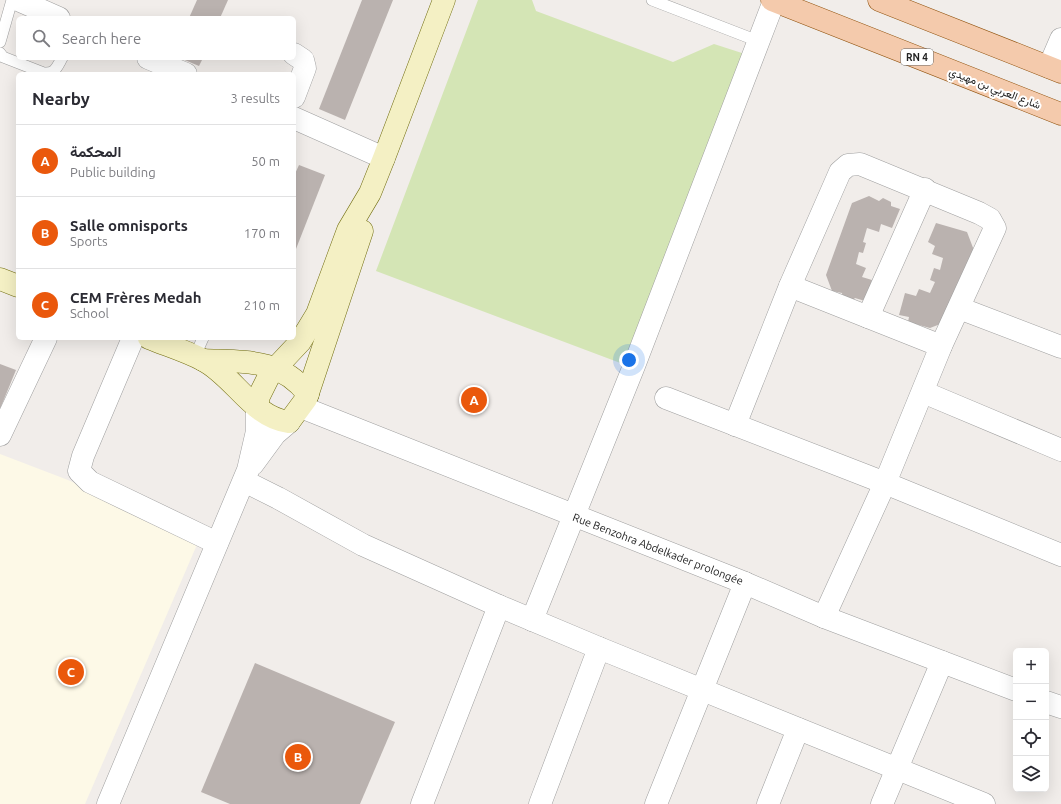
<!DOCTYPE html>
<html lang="en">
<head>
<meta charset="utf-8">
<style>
  body { margin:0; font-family:Ubuntu,Vazirmatn,sans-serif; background:#f2f2f3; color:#2b2b33 }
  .controls { position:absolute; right:12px; bottom:12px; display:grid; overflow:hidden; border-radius:6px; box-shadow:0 4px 16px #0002 }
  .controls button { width:36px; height:36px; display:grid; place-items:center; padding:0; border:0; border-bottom:1px solid #e1e1e2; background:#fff; color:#2b2b33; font:20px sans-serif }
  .you { position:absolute; left:629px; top:360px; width:14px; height:14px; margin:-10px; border:3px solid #fff; border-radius:50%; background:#1a73e8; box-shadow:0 0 0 6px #1a73e833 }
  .badge { display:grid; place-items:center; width:26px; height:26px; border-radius:50%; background:#ea580c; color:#fff; font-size:13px; font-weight:700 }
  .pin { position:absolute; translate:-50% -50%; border:2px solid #fff; box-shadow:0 1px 4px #0006 }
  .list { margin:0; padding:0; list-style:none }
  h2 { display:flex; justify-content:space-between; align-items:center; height:52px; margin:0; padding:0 16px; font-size:17px }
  h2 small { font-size:13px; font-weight:400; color:#7c7c81 }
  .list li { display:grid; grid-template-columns:26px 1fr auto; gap:12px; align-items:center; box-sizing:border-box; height:72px; padding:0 16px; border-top:1px solid #e1e1e2 }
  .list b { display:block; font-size:15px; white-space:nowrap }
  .list p { margin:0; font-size:13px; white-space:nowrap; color:#7c7c81 }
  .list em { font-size:13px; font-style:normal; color:#7c7c81 }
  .icon { flex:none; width:22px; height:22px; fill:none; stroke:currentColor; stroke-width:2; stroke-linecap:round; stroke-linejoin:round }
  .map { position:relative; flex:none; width:1061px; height:804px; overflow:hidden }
  .search { position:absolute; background:#fff; box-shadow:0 4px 16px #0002; left:16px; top:16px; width:280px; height:44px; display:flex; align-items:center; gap:10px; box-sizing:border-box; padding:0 14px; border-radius:6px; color:#7c7c81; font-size:15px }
  .panel { position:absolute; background:#fff; box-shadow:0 4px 16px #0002; left:16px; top:72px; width:280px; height:268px; border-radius:6px }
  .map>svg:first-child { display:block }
  .education { fill:#fdf9e7 }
  .grass { fill:#d4e5b5 }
  .building { fill:#bab2af }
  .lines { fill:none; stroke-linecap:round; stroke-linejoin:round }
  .lane-casing { stroke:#9f9f9f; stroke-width:12 }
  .street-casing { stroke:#9f9f9f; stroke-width:23 }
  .secondary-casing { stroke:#726e10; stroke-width:23 }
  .primary-casing { stroke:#91530f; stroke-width:23 }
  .lane { stroke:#fff; stroke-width:11 }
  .street { stroke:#fff; stroke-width:22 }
  .secondary { stroke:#f4f0c4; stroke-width:22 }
  .primary { stroke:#f4caac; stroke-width:22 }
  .labels { text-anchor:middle; stroke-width:4; stroke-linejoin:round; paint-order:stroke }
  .shield { fill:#fff; stroke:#646464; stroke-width:1 }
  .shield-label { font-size:10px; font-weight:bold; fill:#222 }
  .street-label { font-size:11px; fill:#222; stroke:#fff }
</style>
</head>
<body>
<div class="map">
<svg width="1061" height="804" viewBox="0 0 1061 804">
  <rect width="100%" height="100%" fill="#f1edea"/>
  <!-- education -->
  <polygon class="education" points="0,454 68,480 199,540 85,804 0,804"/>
  <!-- grass -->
  <polygon class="grass" points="478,0 532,0 536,11 673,62 714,44 745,54 623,364 376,271"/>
  <!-- building -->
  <g class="building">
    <polygon points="197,0 228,0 220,18 189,18"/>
    <polygon points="362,0 393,0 345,120 319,109"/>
    <polygon points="180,58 203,58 199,66"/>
    <polygon points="299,165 325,175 294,254 294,176"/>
    <polygon points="869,196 879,201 883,198 891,202 891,206 900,209 892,228 881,224 879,232 867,228 863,242 866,243 863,253 859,252 856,264 866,268 862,277 872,280 865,301 855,298 853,300 843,298 842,293 832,291 826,275 852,203"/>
    <polygon points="936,223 967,232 975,253 948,321 930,328 908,322 909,317 899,315 905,293 916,296 919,289 930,293 935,282 930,280 934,268 940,270 943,258 932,254 935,246 928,242"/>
    <polygon points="0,364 16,370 0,409"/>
    <polygon points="255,663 395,722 360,804 230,804 201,792"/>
  </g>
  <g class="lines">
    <!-- lane casing -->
    <g class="lane-casing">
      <g id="lane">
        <polyline points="652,0 758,41"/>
        <polyline points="0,42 12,0"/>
        <path d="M 0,53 L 3,57 L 44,73 C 55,74 57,67 62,58"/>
        <polyline points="195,356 203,338"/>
      </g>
    </g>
    <!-- street casing -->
    <g class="street-casing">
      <g id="street">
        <polyline points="18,0 59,18"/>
        <polyline points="294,54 303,60 305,68 294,97"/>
        <polyline points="148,58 186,74"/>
        <polyline points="1049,67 1061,39"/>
        <polyline points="294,118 384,158"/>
        <polyline points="790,286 941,346"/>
        <polyline points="959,308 1061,347"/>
        <polyline points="868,317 925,189"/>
        <polyline points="133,338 83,456 79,471 90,482 217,543"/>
        <polyline points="923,392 1061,450"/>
        <polyline points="666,398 885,483 1061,555"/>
        <polyline points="301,407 745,583 824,617 1016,690"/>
        <polyline points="735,425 790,286 840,172 848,165 860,164 979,213 990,219 995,228 941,346 885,483 824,617"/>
        <polyline points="0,435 46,338"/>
        <polyline points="253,464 275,434 289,422"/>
        <polyline points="244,481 278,498 363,545 499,606 599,648 984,804"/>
        <polyline points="532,620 634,366 774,1"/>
        <polyline points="1046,702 1061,707"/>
        <polyline points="108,804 248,470 257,431 257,407"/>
        <polyline points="422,804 499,606"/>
        <polyline points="540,804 599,648"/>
        <polyline points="656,804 745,583"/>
        <polyline points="768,804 798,729"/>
        <polyline points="882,804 942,662"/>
      </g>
    </g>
    <!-- secondary casing -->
    <g class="secondary-casing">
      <g id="secondary">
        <polyline points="0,279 18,286"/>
        <path d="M 149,338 C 166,345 186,351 203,360 C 234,376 253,418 289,422 L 306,399 L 362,231"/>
        <path d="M 203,360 C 244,362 280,358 308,394"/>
        <polyline points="257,407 259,396 270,374 300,342 317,314 348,230 370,193 384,158 444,0"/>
      </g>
    </g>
    <!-- primary casing -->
    <g class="primary-casing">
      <g id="primary">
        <polyline points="772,0 1061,114"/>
        <polyline points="879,0 1061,72"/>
      </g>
    </g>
    <!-- lane -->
    <use href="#lane" class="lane"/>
    <!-- street -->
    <use href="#street" class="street"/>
    <!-- secondary -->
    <use href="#secondary" class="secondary"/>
    <!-- primary -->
    <use href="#primary" class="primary"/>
  </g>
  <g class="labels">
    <!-- shield labels -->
    <rect class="shield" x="901" y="49" width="32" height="16" rx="3"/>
    <g class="shield-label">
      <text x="917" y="61">RN 4</text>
    </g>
    <!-- street labels -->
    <g class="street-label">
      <text transform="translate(995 88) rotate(21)" y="4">شارع العربي بن مهيدي</text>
      <text transform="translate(658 549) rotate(21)" y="4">Rue Benzohra Abdelkader prolongée</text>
    </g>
  </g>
</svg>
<div class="controls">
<button>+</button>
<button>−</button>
<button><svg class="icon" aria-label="locate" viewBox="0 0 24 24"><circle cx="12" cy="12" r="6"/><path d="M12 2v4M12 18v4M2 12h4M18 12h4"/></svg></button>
<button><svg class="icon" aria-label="layers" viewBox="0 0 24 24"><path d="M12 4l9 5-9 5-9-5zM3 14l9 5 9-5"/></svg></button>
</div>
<div class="you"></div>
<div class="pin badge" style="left:474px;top:400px">A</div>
<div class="pin badge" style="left:298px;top:757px">B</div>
<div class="pin badge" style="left:71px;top:672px">C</div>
<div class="search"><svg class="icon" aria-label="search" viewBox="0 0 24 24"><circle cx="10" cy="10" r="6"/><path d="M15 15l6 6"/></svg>Search here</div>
<section class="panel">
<h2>Nearby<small>3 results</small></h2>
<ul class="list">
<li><span class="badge">A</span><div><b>المحكمة</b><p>Public building</p></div><em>50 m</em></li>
<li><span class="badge">B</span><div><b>Salle omnisports</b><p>Sports</p></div><em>170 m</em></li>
<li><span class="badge">C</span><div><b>CEM Frères Medah</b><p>School</p></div><em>210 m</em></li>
</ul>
</section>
</div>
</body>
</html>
